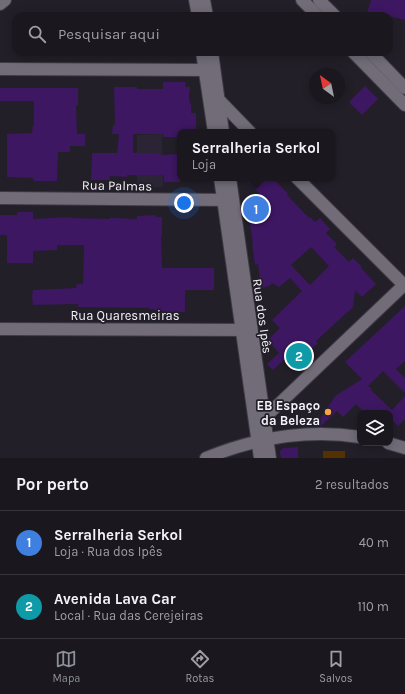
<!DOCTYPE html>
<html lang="pt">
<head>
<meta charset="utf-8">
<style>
  body { margin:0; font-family:Karla,sans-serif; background:#27242b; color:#f1f3f6 }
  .controls { position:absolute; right:12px; bottom:12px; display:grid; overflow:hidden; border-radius:8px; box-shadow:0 2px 10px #0003 }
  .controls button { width:36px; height:36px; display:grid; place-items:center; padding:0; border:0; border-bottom:1px solid #38363c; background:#1a171e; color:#f1f3f6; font:20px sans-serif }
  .compass { position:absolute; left:309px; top:68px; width:36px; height:36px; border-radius:50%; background:#1a171e; box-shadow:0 2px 10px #0003; rotate:327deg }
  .you { position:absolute; left:184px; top:203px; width:14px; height:14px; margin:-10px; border:3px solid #fff; border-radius:50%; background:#1a73e8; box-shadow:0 0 0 6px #1a73e833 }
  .badge { display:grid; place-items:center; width:26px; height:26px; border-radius:50%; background:#8c9099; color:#fff; font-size:13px; font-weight:700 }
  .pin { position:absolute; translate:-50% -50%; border:2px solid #fff; box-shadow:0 1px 4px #0006 }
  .popup { position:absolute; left:177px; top:129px; width:158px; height:52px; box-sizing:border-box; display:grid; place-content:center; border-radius:8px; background:#1a171e; filter:drop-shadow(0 1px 3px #0005); font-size:13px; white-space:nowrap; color:#9f9fa4 }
  .popup b { font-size:15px; color:#f1f3f6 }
  .popup::after { content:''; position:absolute; left:50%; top:100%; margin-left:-8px; border:8px solid transparent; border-top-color:#1a171e }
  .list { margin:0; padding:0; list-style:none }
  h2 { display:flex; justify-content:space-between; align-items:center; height:52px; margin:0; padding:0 16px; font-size:17px }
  h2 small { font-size:13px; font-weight:400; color:#9f9fa4 }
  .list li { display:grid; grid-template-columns:26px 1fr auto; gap:12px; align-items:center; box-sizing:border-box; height:64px; padding:0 16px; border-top:1px solid #38363c }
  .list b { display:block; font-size:15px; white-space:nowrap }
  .list p { margin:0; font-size:13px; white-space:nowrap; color:#9f9fa4 }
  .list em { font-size:13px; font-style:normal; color:#9f9fa4 }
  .icon { flex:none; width:22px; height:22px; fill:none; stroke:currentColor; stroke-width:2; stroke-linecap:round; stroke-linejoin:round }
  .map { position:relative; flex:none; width:405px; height:458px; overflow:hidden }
  .search { position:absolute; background:#1a171e; box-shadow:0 2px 10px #0003; left:12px; right:12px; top:12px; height:44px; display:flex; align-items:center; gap:10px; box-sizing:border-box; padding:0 14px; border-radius:12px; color:#9f9fa4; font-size:15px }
  .sheet { height:180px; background:#1a171e }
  nav { display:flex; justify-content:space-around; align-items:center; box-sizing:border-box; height:56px; border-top:1px solid #38363c; background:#1a171e; font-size:11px; color:#9f9fa4 }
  nav a { display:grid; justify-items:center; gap:2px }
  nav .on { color:#8c9099 }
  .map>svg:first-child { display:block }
  .built { fill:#2b2434 }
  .green { fill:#553000 }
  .building { fill:#3d1761; fill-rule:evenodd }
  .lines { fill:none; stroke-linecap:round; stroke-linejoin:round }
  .minor-casing { stroke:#3f3b44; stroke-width:14 }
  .minor { stroke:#716c78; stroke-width:12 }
  .poi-dot { fill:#f6a247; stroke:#221f28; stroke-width:1.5 }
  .labels { text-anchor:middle; stroke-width:3.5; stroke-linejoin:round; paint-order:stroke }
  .street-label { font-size:13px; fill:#f5f2f9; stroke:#221f28 }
  .poi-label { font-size:13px; font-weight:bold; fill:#f5f2f9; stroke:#221f28; text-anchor:end }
</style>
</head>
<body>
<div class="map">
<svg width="405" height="458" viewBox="0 0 405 458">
  <rect width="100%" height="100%" fill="#221f28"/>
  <!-- built -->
  <polygon class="built" points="162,134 163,187 137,187 137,135"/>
  <!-- green -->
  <rect class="green" x="323" y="451" width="22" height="7"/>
  <!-- building -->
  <g class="building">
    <polygon points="371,0 405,0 405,20 389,16 366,16"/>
    <polygon points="163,82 186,82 185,87 190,87 189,95 190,104 191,104 191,113 196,113 196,132 180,132 180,137 163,137 163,134 133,134 133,153 159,153 159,155 180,154 180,182 164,182 164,175 127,175 127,177 110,176 110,180 91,180 92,153 117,153 119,134 112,134 113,125 115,125 114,87 137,87 137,89 163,89"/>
    <polygon points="365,86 378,99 362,115 349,102"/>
    <polygon points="0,88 78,88 78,105 76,106 77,134 85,134 85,146 70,146 70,152 58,152 57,181 34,181 33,178 7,177 7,134 32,133 33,125 34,125 34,101 0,101"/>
    <path d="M 244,178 L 273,178 L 288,194 L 287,195 L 309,218 L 310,217 L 315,222 L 320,218 L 330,229 L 326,233 L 337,244 L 334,247 L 349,262 L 353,258 L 362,267 L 361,268 L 376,284 L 362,297 L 355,290 L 353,307 L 316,341 L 318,343 L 305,355 L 308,358 L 300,366 L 289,355 L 273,370 L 267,364 L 279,353 L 268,340 L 280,328 L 272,320 L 302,291 L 290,278 L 279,287 L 272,283 L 269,286 L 261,288 L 258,264 L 255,265 L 252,243 L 253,243 L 248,212 L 243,213 L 242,209 L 259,193 ZM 311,247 L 329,266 L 310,285 L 291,265 Z"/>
    <polygon points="17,212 33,212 33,219 71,217 71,218 110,219 110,218 115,218 137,219 137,216 156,215 156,217 162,217 162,236 161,236 162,268 214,268 214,290 185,290 185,312 162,312 162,310 149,309 149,308 78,307 78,304 33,305 32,297 33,290 76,288 77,284 83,284 84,245 57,245 57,250 33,251 33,263 7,263 7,235 0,235 0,215 17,215"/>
    <polygon points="405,306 405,361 396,369 405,378 405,393 383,371 368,386 372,389 371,390 392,410 405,396 405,419 398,426 390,418 390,413 365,413 356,404 343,417 337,411 320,427 315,427 335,396 362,379 345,362"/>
    <polygon points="298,447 298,458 281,458 280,453 280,451 282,449 284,448"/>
  </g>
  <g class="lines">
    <!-- minor casing -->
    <g class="minor-casing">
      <g id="minor">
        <polyline points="195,0 198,16"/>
        <polyline points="204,0 207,16"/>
        <polyline points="302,0 318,16"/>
        <polyline points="319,0 335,16"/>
        <polyline points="0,4 5,0"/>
        <polyline points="202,52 214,132"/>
        <polyline points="212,52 223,132"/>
        <polyline points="353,52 405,105"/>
        <polyline points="370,52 405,88"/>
        <polyline points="0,69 214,70"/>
        <polyline points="216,101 219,100 250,132"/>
        <polyline points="220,178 260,458"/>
        <polyline points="230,178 270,458"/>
        <polyline points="297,178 405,286"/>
        <polyline points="0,198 230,200"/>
        <polyline points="0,329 249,330"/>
        <polyline points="260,422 405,284"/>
        <polyline points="388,443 405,448"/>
        <path d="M 206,458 C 255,438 308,429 360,437"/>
      </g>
    </g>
    <!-- minor -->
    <use href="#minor" class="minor"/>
  </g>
  <!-- markers -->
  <circle class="poi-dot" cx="328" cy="412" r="4"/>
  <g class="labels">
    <!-- street labels -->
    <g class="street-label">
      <text transform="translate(117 185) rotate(1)" y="5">Rua Palmas</text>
      <text x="125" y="320">Rua Quaresmeiras</text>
      <text transform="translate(263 316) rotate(82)" y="5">Rua dos Ipês</text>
    </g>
    <!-- poi labels -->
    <g class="poi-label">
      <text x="320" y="410">EB Espaço<tspan x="320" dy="15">da Beleza</tspan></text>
    </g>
  </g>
</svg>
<div class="controls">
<button><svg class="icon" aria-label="layers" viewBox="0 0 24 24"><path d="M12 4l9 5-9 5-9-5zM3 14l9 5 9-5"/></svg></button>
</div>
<svg class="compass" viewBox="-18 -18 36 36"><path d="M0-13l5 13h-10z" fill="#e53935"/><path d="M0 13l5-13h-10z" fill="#9f9fa4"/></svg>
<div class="you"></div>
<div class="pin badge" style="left:256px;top:209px;background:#3f7fe0">1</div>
<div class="popup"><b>Serralheria Serkol</b>Loja</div>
<div class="pin badge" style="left:299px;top:356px;background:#0f9aa8">2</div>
<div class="search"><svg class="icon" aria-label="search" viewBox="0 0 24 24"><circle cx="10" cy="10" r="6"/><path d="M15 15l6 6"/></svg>Pesquisar aqui</div>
</div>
<section class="sheet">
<h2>Por perto<small>2 resultados</small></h2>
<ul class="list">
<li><span class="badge" style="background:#3f7fe0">1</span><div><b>Serralheria Serkol</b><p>Loja · Rua dos Ipês</p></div><em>40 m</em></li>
<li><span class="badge" style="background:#0f9aa8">2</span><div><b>Avenida Lava Car</b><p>Local · Rua das Cerejeiras</p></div><em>110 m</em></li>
</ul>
</section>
<nav>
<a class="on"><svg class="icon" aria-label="map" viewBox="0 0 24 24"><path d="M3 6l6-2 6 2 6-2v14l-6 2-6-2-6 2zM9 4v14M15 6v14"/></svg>Mapa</a>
<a><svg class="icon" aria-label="directions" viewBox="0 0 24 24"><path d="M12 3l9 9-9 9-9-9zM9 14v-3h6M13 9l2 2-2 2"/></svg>Rotas</a>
<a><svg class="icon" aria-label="saved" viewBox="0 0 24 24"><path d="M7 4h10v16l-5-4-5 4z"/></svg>Salvos</a>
</nav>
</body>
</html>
